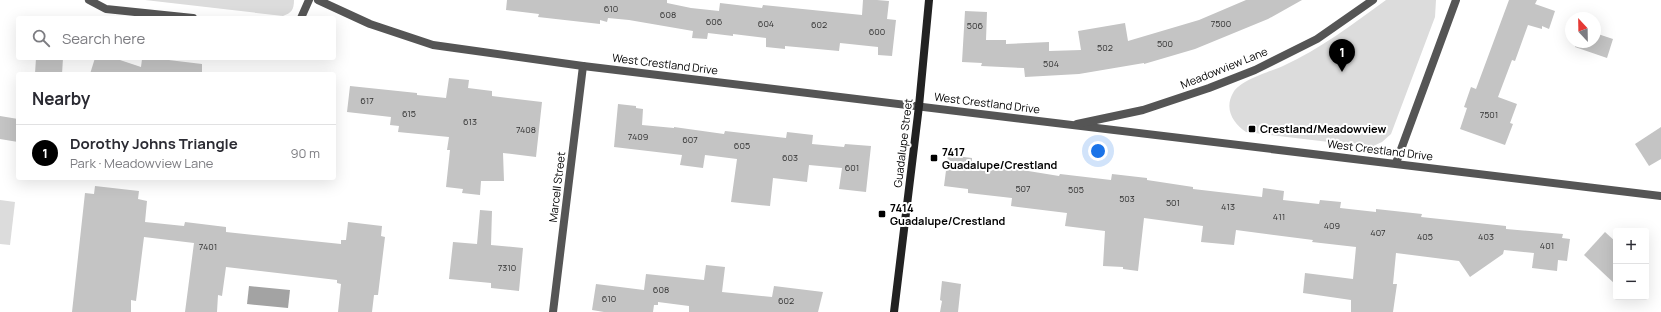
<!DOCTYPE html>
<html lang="en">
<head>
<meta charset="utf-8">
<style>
  body { margin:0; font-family:Manrope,sans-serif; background:#f7f7f7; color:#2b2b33 }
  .controls { position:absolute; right:12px; bottom:12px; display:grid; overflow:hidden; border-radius:4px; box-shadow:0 4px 16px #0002 }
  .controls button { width:36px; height:36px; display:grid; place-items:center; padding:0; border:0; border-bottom:1px solid #e1e1e2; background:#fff; color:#2b2b33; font:20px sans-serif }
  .compass { position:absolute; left:1565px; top:12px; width:36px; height:36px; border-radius:50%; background:#fff; box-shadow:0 4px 16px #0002; rotate:338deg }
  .you { position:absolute; left:1098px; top:151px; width:14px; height:14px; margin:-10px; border:3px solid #fff; border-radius:50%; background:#1a73e8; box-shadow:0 0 0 6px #1a73e833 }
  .badge { display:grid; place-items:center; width:26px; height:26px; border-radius:50%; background:#000; color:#fff; font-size:13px; font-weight:700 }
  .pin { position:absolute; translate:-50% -33px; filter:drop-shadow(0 1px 2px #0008) }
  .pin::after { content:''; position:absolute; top:21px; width:14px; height:12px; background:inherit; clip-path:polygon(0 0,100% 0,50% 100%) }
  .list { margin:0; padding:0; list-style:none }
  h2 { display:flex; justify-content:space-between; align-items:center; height:52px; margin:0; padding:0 16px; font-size:17px }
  h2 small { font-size:13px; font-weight:400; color:#7c7c81 }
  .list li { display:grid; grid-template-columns:26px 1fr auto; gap:12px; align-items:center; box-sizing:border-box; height:56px; padding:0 16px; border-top:1px solid #e1e1e2 }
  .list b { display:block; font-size:15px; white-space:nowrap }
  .list p { margin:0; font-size:13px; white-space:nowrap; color:#7c7c81 }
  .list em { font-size:13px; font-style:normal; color:#7c7c81 }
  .icon { flex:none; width:22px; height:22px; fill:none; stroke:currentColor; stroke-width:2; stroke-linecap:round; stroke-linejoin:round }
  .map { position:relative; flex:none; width:1661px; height:312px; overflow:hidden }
  .search { position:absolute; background:#fff; box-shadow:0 4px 16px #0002; left:16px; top:16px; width:320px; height:44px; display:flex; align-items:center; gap:10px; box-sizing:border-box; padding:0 14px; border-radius:4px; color:#7c7c81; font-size:15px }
  .panel { position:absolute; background:#fff; box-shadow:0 4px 16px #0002; left:16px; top:72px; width:320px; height:108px; border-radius:4px }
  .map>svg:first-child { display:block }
  .green { fill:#dcdcdc }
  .water { fill:#a3a3a3 }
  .building { fill:#c4c4c4 }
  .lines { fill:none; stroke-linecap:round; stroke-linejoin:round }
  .street { stroke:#555; stroke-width:8 }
  .secondary { stroke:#222; stroke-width:8 }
  .poi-dot { fill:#000; stroke:#fff; stroke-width:1.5 }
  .labels { text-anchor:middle; stroke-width:4; stroke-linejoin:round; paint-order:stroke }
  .number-label { font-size:9px; fill:#313131 }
  .street-label { font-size:11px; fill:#000; stroke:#fff }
  .poi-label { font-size:11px; font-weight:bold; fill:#000; stroke:#fff; text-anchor:start }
</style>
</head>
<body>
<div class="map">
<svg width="1661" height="312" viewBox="0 0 1661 312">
  <rect width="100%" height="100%" fill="#fff"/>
  <!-- green -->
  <g class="green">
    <path d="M 145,0 L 294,0 C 294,10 291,13 283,16 Z"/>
    <path d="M 1386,0 L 1436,0 L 1435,17 L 1391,134 L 1382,142 L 1371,147 L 1246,132 C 1233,123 1224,109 1233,93 C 1240,80 1269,72 1283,66 C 1320,49 1353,24 1386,0 Z"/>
    <polygon points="0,200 15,202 10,245 0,244"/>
  </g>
  <!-- water -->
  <polygon class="water" points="249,286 290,290 288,308 247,304"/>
  <!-- building -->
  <g class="building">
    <polygon points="507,0 667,0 667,3 691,8 719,11 720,3 762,8 763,5 862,15 863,0 877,0 889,1 887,19 896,20 892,56 878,55 878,47 840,43 839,51 785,46 785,49 766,47 766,38 733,34 733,36 708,33 707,39 692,38 693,31 629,20 608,18 607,22 600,20 600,24 538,17 539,14 506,10"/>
    <polygon points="1246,0 1302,0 1268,19 1195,49 1144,64 1144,63 1079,74 1025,77 1024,68 981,66 982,63 962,62 965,11 987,12 986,40 1006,40 1006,44 1049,42 1049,51 1081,50 1078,31 1125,23 1128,41 1199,20"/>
    <polygon points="1509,0 1537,0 1535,4 1555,11 1549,29 1542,26 1542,29 1528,25 1515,61 1512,60 1498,97 1517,104 1510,123 1513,124 1505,145 1460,129 1467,108 1464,107 1471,87 1476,89"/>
    <polygon points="1595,33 1613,39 1607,58 1575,47 1577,42 1595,42"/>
    <polygon points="36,58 63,58 62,74 35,74"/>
    <polygon points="95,58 114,58 141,67 142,59 152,60 152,58 202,64 202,74 90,74"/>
    <polygon points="449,78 469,80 468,88 492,91 492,96 542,102 536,157 503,153 504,181 481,181 480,195 462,193 463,189 446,187 450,150 447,150 449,137 398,132 399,126 390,125 391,117 347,112 350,86 417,93 417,95 446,98"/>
    <polygon points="618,104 636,106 636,108 643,109 642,125 674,128 674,127 724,134 725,131 786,138 787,132 813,135 812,144 844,147 845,144 871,146 866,192 839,189 842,168 809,165 807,182 773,178 770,206 731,202 737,159 705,155 703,168 680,165 682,155 614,147"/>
    <polygon points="0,116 18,119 18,142 0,139"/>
    <polygon points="1661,127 1661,159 1649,166 1635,144"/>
    <polygon points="948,155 972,158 972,162 1059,176 1060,174 1111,180 1112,174 1147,178 1147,180 1193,187 1193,189 1262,197 1263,188 1284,191 1283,200 1319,204 1320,200 1341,202 1340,208 1376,212 1376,209 1422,214 1421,217 1506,226 1506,229 1563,234 1562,238 1570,239 1567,261 1558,260 1557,271 1532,268 1534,253 1504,250 1503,254 1470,277 1459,261 1396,253 1393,284 1397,284 1393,312 1351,312 1351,300 1303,293 1305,273 1353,279 1356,247 1312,242 1313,240 1236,230 1234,245 1201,242 1203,226 1144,218 1138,271 1123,269 1123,267 1103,266 1105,231 1065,226 1067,213 1011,206 1012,198 968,193 968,189 944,186"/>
    <polygon points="95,186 139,191 138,199 147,201 145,222 184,226 185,222 226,227 226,232 341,244 341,240 346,240 348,222 382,226 381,236 385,237 378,295 374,295 372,312 338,312 341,284 337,283 337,280 226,267 222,296 218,295 217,312 185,312 194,243 144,237 136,301 131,300 131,312 72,312 85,193 94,194"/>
    <polygon points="480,210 492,211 491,245 523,248 519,291 491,288 491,283 449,279 453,242 477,244"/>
    <polygon points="1605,232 1616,242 1616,285 1584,255"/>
    <polygon points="706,265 725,267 722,292 772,297 774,286 823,292 818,312 689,312 689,306 658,302 658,305 654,305 653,312 604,312 592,310 596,284 644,290 646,274 704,280"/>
    <polygon points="942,281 961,284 958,312 940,312 942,301 940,300"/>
  </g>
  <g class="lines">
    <!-- street -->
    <g class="street">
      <polyline points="89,0 106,9 193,18"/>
      <polyline points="318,0 370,24 433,45 583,66 1661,196"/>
      <polyline points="301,18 309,0"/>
      <polyline points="1077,124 1143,110 1209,88 1255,70 1317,39 1373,0"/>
      <polyline points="1396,163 1456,0"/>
      <polyline points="553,312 583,66"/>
    </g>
    <!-- secondary -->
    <polyline class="secondary" points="894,312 919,106 929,0"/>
  </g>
  <!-- markers -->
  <g class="poi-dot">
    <rect x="1248" y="125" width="8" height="8" rx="2"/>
    <rect x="930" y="154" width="8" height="8" rx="2"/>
    <rect x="878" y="210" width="8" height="8" rx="2"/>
  </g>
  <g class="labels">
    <!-- number labels -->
    <g class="number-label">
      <text x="611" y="12">610</text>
      <text x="668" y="18">608</text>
      <text x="714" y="25">606</text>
      <text x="766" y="27">604</text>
      <text x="1221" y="27">7500</text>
      <text x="819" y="28">602</text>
      <text x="975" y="29">506</text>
      <text x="877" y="35">600</text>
      <text x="1165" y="47">500</text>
      <text x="1105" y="51">502</text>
      <text x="1051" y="67">504</text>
      <text x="367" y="104">617</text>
      <text x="409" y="117">615</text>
      <text x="1489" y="118">7501</text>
      <text x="470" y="125">613</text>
      <text x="526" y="133">7408</text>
      <text x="638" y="140">7409</text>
      <text x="690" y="143">607</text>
      <text x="742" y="149">605</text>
      <text x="790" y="161">603</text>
      <text x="852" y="171">601</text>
      <text x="1023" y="192">507</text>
      <text x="1076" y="193">505</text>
      <text x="1127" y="202">503</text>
      <text x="1173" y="206">501</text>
      <text x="1228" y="210">413</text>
      <text x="1279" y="220">411</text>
      <text x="1332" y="229">409</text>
      <text x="1378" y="236">407</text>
      <text x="1425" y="240">405</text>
      <text x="1486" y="240">403</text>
      <text x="1547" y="249">401</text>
      <text x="208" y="250">7401</text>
      <text x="507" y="271">7310</text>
      <text x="661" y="293">608</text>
      <text x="609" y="302">610</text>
      <text x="786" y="304">602</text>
    </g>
    <!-- street labels -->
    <g class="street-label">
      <text transform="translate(665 64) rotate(7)" y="4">West Crestland Drive</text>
      <text transform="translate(1224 68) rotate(-22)" y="4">Meadowview Lane</text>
      <text transform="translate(987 103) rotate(7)" y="4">West Crestland Drive</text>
      <text transform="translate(903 143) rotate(-83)" y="4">Guadalupe Street</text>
      <text transform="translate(1380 150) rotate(7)" y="4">West Crestland Drive</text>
      <text transform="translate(557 187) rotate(-83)" y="4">Marcell Street</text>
    </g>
    <!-- poi labels -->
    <g class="poi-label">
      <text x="1260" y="133">Crestland/Meadowview</text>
      <text x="942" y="156">7417<tspan x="942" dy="13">Guadalupe/Crestland</tspan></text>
      <text x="890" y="212">7414<tspan x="890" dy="13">Guadalupe/Crestland</tspan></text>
    </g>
  </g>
</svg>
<div class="controls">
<button>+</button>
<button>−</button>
</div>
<svg class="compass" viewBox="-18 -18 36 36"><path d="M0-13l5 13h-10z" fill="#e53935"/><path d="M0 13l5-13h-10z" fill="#7c7c81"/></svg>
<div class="you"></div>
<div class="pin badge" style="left:1342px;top:72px">1</div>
<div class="search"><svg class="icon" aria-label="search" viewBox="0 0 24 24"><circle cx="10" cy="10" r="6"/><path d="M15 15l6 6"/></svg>Search here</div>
<section class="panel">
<h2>Nearby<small></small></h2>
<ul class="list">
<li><span class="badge">1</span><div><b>Dorothy Johns Triangle</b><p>Park · Meadowview Lane</p></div><em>90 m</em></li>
</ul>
</section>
</div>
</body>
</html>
